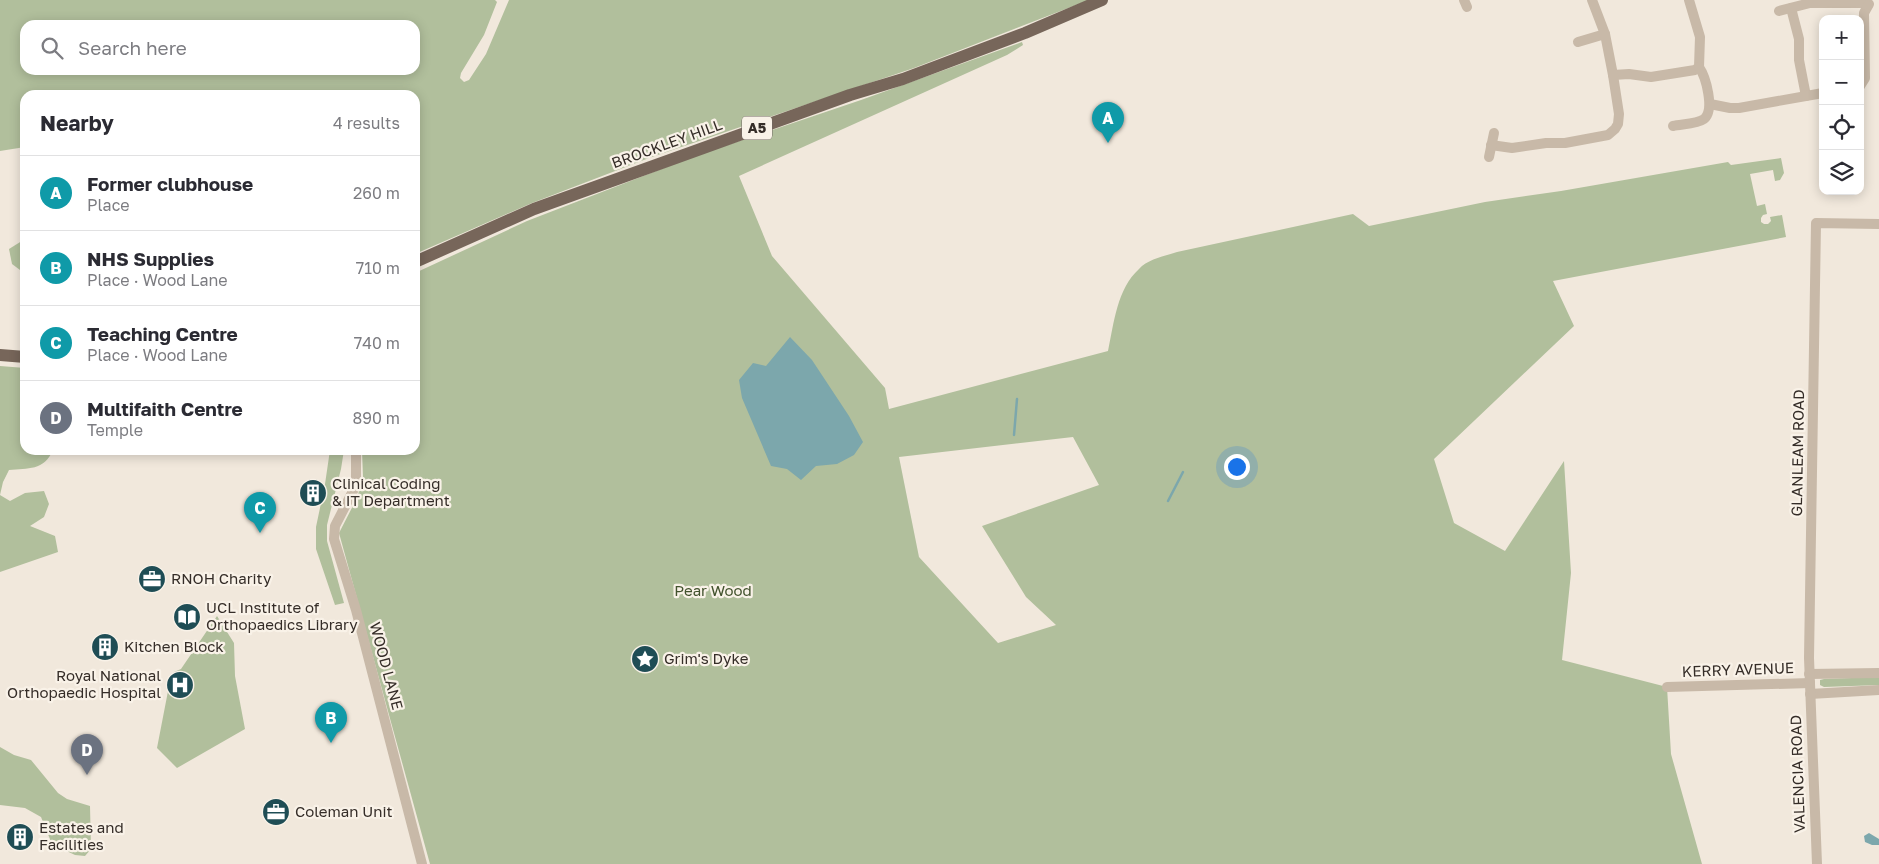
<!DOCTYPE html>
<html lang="en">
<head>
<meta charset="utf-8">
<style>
  body { margin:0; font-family:"Golos Text",sans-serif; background:#f2f2f3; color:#2b2b33 }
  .controls { position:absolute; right:15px; top:15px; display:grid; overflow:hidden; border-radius:10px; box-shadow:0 2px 12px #0003 }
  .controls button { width:45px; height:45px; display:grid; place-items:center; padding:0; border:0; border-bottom:1px solid #e1e1e2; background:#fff; color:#2b2b33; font:25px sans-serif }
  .you { position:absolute; left:1236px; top:466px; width:18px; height:18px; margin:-12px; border:4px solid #fff; border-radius:50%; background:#1a73e8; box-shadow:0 0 0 8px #1a73e833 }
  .badge { display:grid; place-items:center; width:32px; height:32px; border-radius:50%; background:#b45309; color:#fff; font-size:16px; font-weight:700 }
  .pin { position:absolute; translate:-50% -41px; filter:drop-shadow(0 1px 2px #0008) }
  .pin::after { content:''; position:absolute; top:26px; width:18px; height:15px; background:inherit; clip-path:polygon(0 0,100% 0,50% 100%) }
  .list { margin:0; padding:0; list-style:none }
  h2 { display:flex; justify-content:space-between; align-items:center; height:65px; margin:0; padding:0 20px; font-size:21px }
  h2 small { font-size:16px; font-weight:400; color:#7c7c81 }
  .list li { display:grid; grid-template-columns:32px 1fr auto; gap:15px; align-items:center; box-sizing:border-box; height:75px; padding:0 20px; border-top:1px solid #e1e1e2 }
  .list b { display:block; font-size:19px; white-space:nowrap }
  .list p { margin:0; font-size:16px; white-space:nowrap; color:#7c7c81 }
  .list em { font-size:16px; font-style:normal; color:#7c7c81 }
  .icon { flex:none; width:28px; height:28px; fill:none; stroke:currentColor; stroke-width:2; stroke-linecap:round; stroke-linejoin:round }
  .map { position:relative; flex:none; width:1879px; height:864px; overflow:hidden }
  .search { position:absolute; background:#fff; box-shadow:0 2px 12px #0003; left:20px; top:20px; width:400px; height:55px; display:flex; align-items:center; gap:12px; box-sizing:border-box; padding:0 18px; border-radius:15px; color:#7c7c81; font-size:19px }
  .panel { position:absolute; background:#fff; box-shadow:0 2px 12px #0003; left:20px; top:90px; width:400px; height:365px; border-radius:15px }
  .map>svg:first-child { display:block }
  .green { fill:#b1bf9c; fill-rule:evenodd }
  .water { fill:#7ca7ac }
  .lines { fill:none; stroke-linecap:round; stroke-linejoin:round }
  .stream { stroke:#7ca7ac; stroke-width:2.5 }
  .minor { stroke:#c8b9a8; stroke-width:10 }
  .major { stroke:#77665a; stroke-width:12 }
  .labels { text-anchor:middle; stroke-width:4.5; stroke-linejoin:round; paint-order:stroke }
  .shield { fill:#f9f2e8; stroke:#706862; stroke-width:1 }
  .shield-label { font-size:14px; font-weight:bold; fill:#352d28 }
  .street-label { font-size:15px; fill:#352d28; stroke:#f9f2e8 }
  .poi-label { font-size:15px; fill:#352d28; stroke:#f9f2e8; text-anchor:start }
  .park-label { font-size:15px; fill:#42522d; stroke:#f9f2e8 }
</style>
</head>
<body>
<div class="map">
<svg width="1879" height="864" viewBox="0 0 1879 864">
  <rect width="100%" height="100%" fill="#f1e8dc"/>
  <!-- green -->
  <g class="green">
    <path d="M 0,0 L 495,0 L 497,2 L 484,35 L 461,73 L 460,78 L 464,82 L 469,80 L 486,54 L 509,0 L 1089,0 L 914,68 L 649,158 L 532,203 L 415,254 L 415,95 L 25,95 L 25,147 L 0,151 ZM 25,25 L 415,25 L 415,70 L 25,70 Z"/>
    <path d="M 1022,42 L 1023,45 L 1007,55 L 739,176 L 772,256 L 885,388 L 889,409 L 1108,351 C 1114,323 1117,289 1139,269 C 1148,259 1165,256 1177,252 L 1353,214 L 1369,226 L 1485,202 L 1561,191 L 1728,162 L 1731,165 L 1781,158 L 1784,173 L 1780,180 L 1775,181 L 1773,170 L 1750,174 L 1757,206 L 1765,204 L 1767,214 L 1763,215 L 1761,218 L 1761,222 L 1764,224 L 1768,224 L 1771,221 L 1770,217 L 1782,215 L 1786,237 L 1553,281 L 1574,326 L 1434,459 L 1454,523 L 1505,551 L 1564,461 L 1571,573 L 1562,660 L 1667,687 L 1671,754 L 1702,864 L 430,864 L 339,533 L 357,498 L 363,477 L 362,450 L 415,450 L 415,273 L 527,221 L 695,156 L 861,100 ZM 1073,437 L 1099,485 L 982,526 L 1026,597 L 1056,625 L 998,643 L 919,557 L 899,457 Z"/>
    <polygon points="25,239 25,271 20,270 12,264 9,249"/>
    <path d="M 0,366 L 25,368 L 25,450 L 53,450 C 44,471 28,468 9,470 L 3,482 L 0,495 L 10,501 L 25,493 L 44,491 L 49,504 L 44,517 L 30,526 L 55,536 L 58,552 L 0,572 Z"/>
    <polygon points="330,450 344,450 341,469 327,525 327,541 344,603 335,605 316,549 316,527 325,484"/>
    <polygon points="217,616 234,643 235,676 245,729 177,768 157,748 169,686 167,685 174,672 181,669"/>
    <polygon points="1879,677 1879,685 1824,687 1820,685 1820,680 1824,679"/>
    <polygon points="0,747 14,755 31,760 58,793 67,799 90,806 91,849 85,856 75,855 52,844 41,817 25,808 0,805"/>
  </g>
  <!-- water -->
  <g class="water">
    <polygon points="790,337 812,360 849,416 863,442 854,455 837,464 816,466 801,480 787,469 771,466 742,398 739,380 753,363 766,366"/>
    <polygon points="1869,833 1879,839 1879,845 1872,845 1865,842 1864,836"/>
  </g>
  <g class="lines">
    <!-- stream -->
    <g class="stream">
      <polyline points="1014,435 1017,399"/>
      <polyline points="1168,501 1183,472"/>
    </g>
    <!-- minor -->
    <g class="minor">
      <polyline points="1464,0 1467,7"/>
      <polyline points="1791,8 1799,39 1799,60 1806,96"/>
      <polyline points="1779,11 1810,3 1861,3 1868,5"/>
      <polyline points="1578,42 1605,34"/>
      <polyline points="1613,75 1629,74 1651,77 1695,70 1699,67 1700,37 1689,0"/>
      <polyline points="1860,86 1865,78 1864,13 1869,4"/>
      <polyline points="1710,104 1730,108 1739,108 1823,93"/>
      <path d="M 1673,126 C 1682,124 1697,124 1704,119 C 1715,110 1706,77 1699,67"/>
      <polyline points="1491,145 1512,148 1546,143 1565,143 1608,135 1615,129 1618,124 1619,114 1613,75 1605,34 1592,0"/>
      <polyline points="1489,157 1494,133"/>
      <polyline points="356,450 356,479 354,489 335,526 334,539 356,610 422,864"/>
      <polyline points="1809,674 1879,673"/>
      <polyline points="1667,687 1810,683"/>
      <polyline points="1810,694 1879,690"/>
      <polyline points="1817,864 1809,658 1816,223 1879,224"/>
    </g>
    <!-- major -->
    <g class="major">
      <polyline points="415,262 534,209 850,95 903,79 1025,33 1102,0"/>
      <polyline points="0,355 25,357"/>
    </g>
  </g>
  <!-- icons -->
  <defs>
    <g id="building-disc" transform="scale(1.4375)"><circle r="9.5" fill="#1f4d55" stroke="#f9f2e8"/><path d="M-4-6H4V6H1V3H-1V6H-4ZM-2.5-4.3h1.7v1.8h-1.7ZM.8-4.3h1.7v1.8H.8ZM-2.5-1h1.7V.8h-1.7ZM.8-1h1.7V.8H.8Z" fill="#fff"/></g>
    <g id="office-disc" transform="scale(1.4375)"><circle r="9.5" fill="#1f4d55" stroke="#f9f2e8"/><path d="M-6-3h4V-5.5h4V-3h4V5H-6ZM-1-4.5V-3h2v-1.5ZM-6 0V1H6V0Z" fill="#fff"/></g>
    <g id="library-disc" transform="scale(1.4375)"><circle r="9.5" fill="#1f4d55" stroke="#f9f2e8"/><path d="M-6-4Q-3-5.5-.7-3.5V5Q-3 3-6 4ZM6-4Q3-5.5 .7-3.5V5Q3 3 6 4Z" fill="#fff"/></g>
    <g id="sight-disc" transform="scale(1.4375)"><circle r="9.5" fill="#1f4d55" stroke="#f9f2e8"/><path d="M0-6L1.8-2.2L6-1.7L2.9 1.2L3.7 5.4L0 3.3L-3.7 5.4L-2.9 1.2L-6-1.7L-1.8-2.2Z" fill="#fff"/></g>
    <g id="hospital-disc" transform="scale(1.4375)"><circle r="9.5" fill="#1f4d55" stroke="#f9f2e8"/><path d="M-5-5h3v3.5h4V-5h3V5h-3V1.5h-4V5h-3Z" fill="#fff"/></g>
  </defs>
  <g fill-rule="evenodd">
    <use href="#building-disc" x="313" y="493"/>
    <use href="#office-disc" x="152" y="579"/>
    <use href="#library-disc" x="187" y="617"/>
    <use href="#building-disc" x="105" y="647"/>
    <use href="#sight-disc" x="645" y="659"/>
    <use href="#hospital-disc" x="180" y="685"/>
    <use href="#office-disc" x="276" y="812"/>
    <use href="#building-disc" x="20" y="837"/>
  </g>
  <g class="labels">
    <!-- shield labels -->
    <rect class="shield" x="742" y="116.5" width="30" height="23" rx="4"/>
    <g class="shield-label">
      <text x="757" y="133">A5</text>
    </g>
    <!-- street labels -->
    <g class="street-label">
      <text transform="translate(667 144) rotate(-20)" y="5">BROCKLEY HILL</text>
      <text transform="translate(1798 453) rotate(-89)" y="5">GLANLEAM ROAD</text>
      <text transform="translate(386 666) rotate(75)" y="5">WOOD LANE</text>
      <text transform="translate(1738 670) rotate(-2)" y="5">KERRY AVENUE</text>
      <text transform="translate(1798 774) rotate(-92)" y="5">VALENCIA ROAD</text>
    </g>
    <!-- poi labels -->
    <g class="poi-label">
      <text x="332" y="489">Clinical Coding<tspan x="332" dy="17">&amp; IT Department</tspan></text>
      <text x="171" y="584">RNOH Charity</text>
      <text x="206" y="613">UCL Institute of<tspan x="206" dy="17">Orthopaedics Library</tspan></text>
      <text x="124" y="652">Kitchen Block</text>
      <text x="664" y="664">Grim's Dyke</text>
      <text x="161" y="681" text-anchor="end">Royal National<tspan x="161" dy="17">Orthopaedic Hospital</tspan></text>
      <text x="295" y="817">Coleman Unit</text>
      <text x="39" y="833">Estates and<tspan x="39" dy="17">Facilities</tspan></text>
    </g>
    <!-- park labels -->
    <g class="park-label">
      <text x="713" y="596">Pear Wood</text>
    </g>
  </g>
</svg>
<div class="controls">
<button>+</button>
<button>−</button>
<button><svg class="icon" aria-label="locate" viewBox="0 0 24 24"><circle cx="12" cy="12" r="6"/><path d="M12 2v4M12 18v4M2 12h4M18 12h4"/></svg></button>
<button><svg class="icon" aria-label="layers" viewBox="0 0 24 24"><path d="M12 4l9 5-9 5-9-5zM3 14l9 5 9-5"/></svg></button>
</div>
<div class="you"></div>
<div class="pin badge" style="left:1108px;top:143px;background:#0f9aa8">A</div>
<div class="pin badge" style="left:331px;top:743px;background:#0f9aa8">B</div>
<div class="pin badge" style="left:260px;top:533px;background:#0f9aa8">C</div>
<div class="pin badge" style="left:87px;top:775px;background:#6b7280">D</div>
<div class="search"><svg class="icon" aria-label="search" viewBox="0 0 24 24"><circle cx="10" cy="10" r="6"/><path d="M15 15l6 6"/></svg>Search here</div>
<section class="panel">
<h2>Nearby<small>4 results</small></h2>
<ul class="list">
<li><span class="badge" style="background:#0f9aa8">A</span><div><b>Former clubhouse</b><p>Place</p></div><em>260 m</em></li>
<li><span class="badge" style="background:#0f9aa8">B</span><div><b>NHS Supplies</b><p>Place · Wood Lane</p></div><em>710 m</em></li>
<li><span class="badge" style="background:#0f9aa8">C</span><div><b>Teaching Centre</b><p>Place · Wood Lane</p></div><em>740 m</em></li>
<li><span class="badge" style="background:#6b7280">D</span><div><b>Multifaith Centre</b><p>Temple</p></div><em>890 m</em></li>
</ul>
</section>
</div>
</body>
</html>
